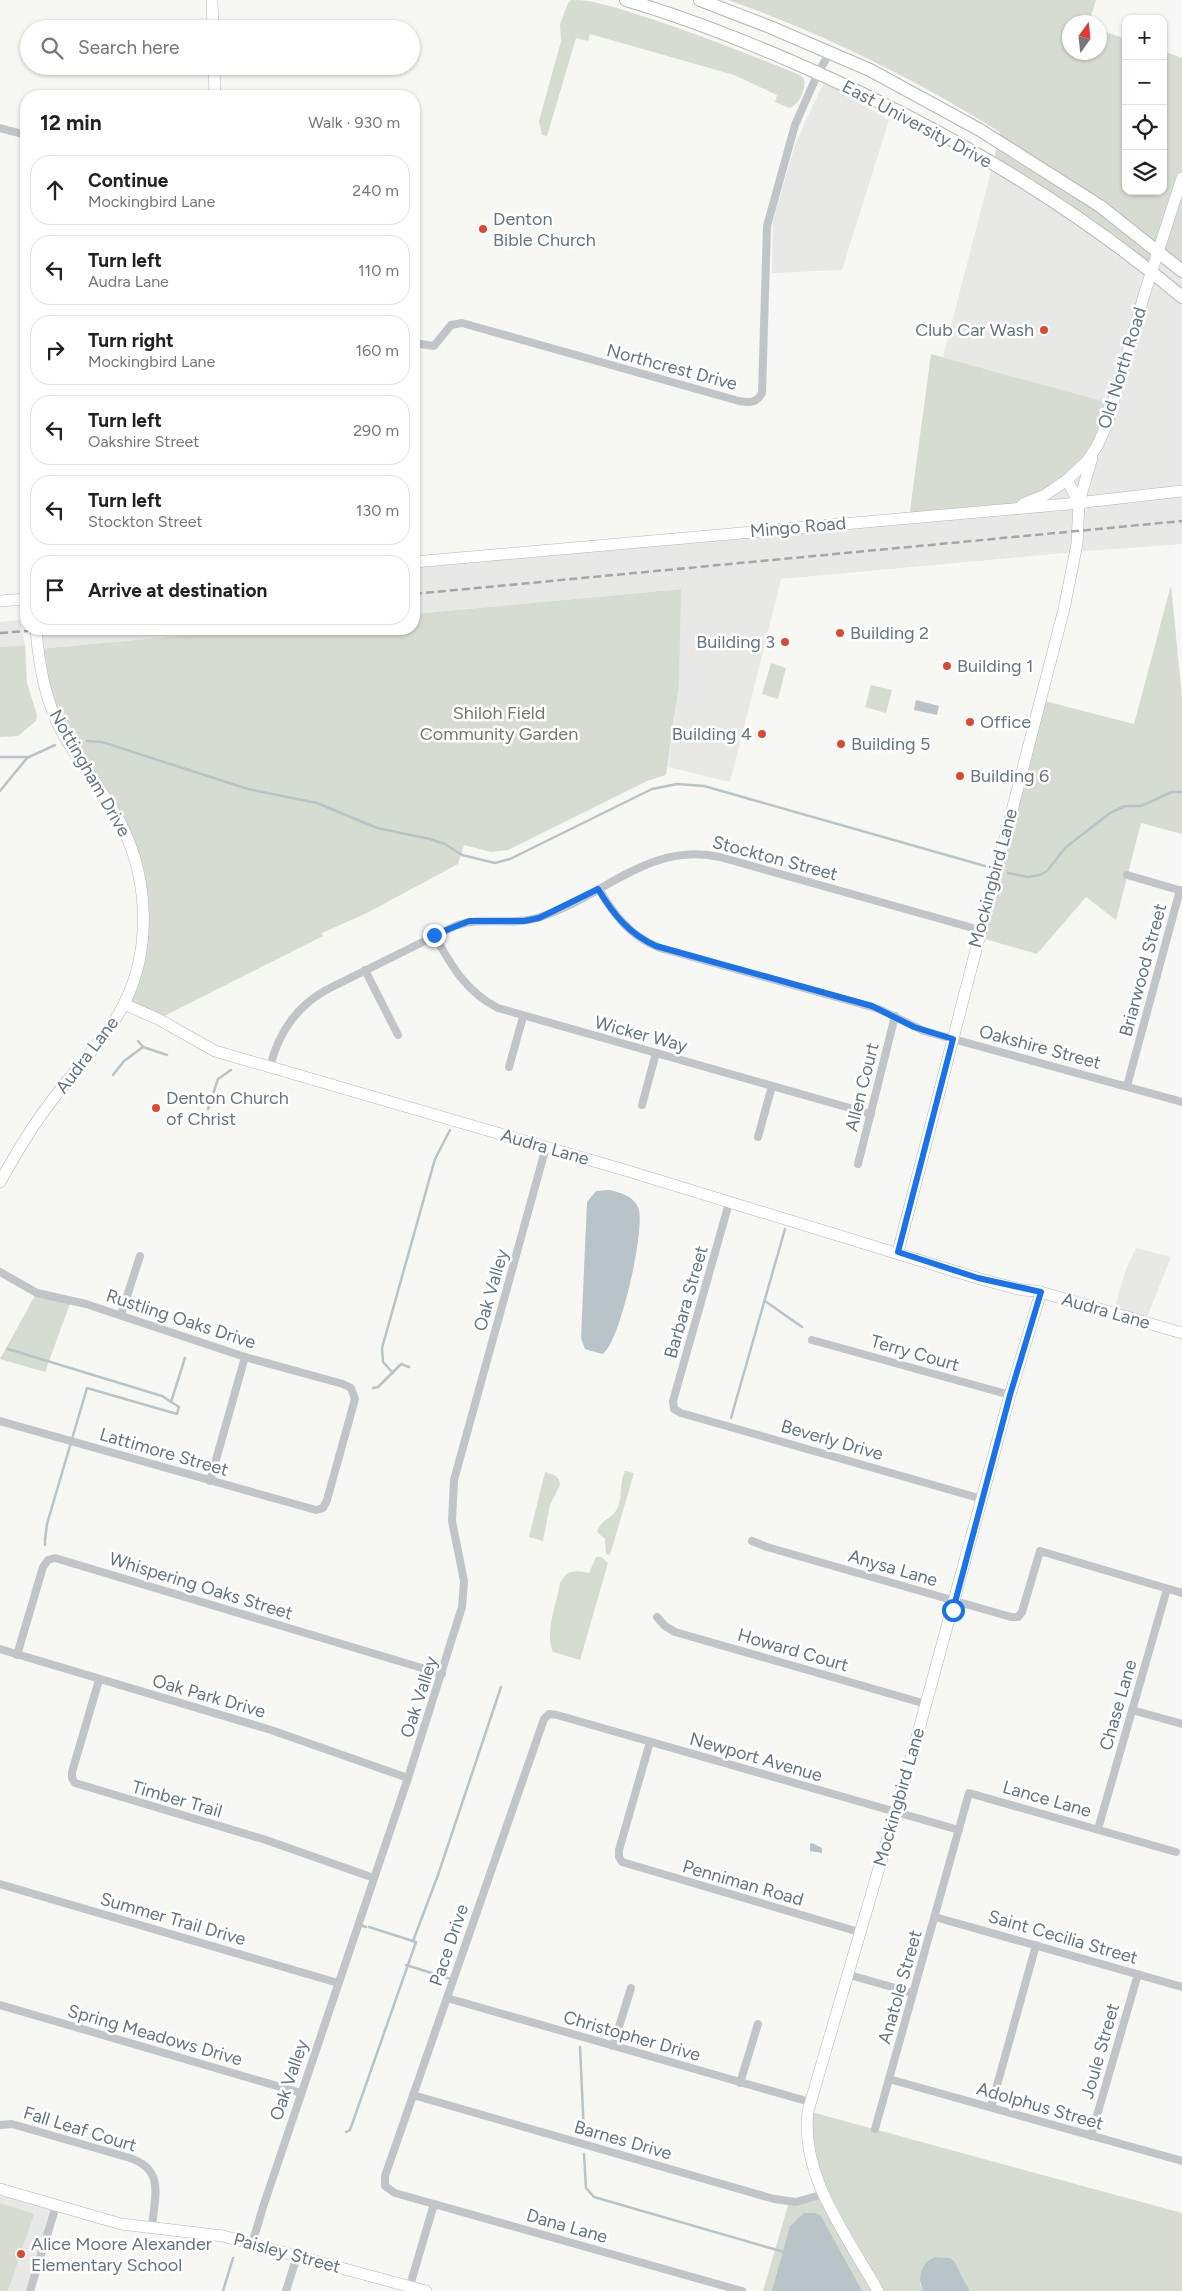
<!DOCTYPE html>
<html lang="en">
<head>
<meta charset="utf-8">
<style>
  body { margin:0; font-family:Figtree,sans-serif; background:#f2f2f2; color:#222 }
  .controls { position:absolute; right:15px; top:15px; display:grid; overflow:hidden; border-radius:10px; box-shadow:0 1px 4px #0004 }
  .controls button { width:45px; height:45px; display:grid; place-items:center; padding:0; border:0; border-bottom:1px solid #e0e0e0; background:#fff; color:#222; font:25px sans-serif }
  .compass { position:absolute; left:1062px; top:15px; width:45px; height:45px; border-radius:50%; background:#fff; box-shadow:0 1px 4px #0004; rotate:15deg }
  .stop { position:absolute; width:15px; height:15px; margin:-11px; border:4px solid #1a73e8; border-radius:50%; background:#fff }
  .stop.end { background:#1a73e8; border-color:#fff; box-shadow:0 1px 5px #0008 }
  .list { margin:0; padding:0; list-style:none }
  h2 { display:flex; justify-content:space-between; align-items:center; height:65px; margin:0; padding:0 20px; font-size:21px }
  h2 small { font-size:16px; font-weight:400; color:#767676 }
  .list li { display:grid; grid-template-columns:32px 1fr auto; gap:15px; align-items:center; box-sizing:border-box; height:70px; margin:0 10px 10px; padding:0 10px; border:1px solid #e0e0e0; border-radius:20px }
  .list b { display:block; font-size:19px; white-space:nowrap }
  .list p { margin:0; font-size:16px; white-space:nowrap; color:#767676 }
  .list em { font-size:16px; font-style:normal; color:#767676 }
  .icon { flex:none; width:28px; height:28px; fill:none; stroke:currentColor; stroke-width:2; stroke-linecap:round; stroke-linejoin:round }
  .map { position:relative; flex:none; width:1182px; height:2291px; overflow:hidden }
  .search { position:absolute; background:#fff; box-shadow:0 1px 4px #0004; left:20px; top:20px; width:400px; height:55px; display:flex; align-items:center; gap:12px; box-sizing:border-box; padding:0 18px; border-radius:28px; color:#767676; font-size:19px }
  .panel { position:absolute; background:#fff; box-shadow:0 1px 4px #0004; left:20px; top:90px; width:400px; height:545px; border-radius:20px }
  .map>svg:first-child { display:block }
  .built { fill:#e8e8e7 }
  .green { fill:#d7dcd3 }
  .water { fill:#b8c4c7 }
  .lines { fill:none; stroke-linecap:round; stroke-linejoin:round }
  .stream { stroke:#b8c4c7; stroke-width:2.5 }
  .secondary-casing { stroke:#b1b7bb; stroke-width:12 }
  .primary-casing { stroke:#b2b8ba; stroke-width:14 }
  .street { stroke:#c1c5c8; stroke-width:8 }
  .secondary { stroke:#fff; stroke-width:11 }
  .primary { stroke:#fff; stroke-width:12 }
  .rail { stroke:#a0a8ac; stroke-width:2.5; stroke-dasharray:8 4; stroke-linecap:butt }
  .route { stroke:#1a73e8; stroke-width:6 }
  .poi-dot { fill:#da4931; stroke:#fff; stroke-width:2 }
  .labels { text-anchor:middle; stroke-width:5; stroke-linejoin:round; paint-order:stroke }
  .street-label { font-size:18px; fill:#64757d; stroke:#fff }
  .poi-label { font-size:18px; fill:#64757d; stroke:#fff; text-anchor:start }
  .park-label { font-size:18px; fill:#6c7b66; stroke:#fff }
</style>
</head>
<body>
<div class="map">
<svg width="1182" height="2291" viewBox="0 0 1182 2291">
  <rect width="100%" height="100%" fill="#f7f7f4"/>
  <!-- built -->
  <g class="built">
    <polygon points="824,82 889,120 842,270 772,273 773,220 796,142"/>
    <polygon points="993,163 1159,252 1182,271 1182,544 1075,552 781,579 730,782 668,767 679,685 680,589 414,614 414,562 901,519 1113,404 943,357"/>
    <polygon points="20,620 25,645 0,647 0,622"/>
    <polygon points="36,629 254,629 38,649"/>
    <polygon points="1136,1248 1171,1257 1145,1322 1113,1313 1126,1269"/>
    <polygon points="0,2189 56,2206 30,2291 0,2291"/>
  </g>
  <!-- green -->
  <g class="green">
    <path d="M 572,0 C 595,0 617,8 639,15 C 694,32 747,54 800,75 L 804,79 C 806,89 800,104 790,108 L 775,102 L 777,95 L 734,75 L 590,34 L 588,41 L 576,38 L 547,136 L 542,135 L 539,121 L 561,41 L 560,24 L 568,3 Z"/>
    <path d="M 728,0 L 1096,0 L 1089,22 L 1070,22 L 1070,52 L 1100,52 L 1100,30 L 1126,39 L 1126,191 L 1163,191 L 1163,51 L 1182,58 L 1182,271 L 1159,252 L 1153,273 L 993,163 L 1000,132 C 915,79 823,33 728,0 Z"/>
    <polygon points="931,354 1113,404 1091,456 1035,500 909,518"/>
    <polygon points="1171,585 1182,697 1182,834 1141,823 1116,920 1086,897 1037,954 978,937 1041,700 1134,724"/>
    <polygon points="681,589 679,685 666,775 647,781 508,850 491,852 464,845 458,864 367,913 322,933 323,936 158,1019 124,1004 142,940 133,852 64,736 38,649 254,629 414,629 414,614"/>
    <polygon points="25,645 27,683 37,715 36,721 18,736 0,737 0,647"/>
    <polygon points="771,663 786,668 778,699 762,694"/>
    <polygon points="871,685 892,690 886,713 865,707"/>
    <polygon points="37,1292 71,1301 45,1372 0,1359"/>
    <path d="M 625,1471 L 634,1473 L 610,1555 L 606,1554 L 605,1539 L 597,1532 C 600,1520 612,1519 617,1509 C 623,1497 619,1483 625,1471 Z"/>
    <polygon points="545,1472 554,1475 559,1479 560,1485 550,1505 543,1541 529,1537"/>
    <path d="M 596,1557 L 601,1557 L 608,1563 L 580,1660 L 553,1652 C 544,1631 557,1604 560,1583 C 567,1569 576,1570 589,1573 Z"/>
    <path d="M 808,2111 L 1182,2213 L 1182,2291 L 970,2291 C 961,2275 957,2256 935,2257 L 920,2284 L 923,2291 L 763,2291 L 789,2202 L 824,2193 L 817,2178 Z"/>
    <polygon points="0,2203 34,2214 8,2291 0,2291"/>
  </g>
  <!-- water -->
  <g class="water">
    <polygon points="916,700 939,706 937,715 914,710"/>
    <path d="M 609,1190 C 621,1193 632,1195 638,1207 C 647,1224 619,1348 602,1354 L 585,1349 L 581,1338 L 587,1202 L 596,1191 Z"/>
    <polygon points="812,1843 822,1848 822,1853 810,1851 810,1844"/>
    <polygon points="804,2213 816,2213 821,2216 862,2291 772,2291 790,2226"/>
    <path d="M 935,2257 L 950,2258 L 954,2261 L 970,2291 L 923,2291 C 917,2277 921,2263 935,2257 Z"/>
  </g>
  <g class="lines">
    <!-- stream -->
    <g class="stream">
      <polyline points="87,741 102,742 248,789 317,803 377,828 430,839 445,844 462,855 495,863 510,859 652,789 677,784 704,786 985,866"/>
      <polyline points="0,757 28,757"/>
      <polyline points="0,791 27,758 55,745"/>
      <polyline points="1008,873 1028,877 1040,875 1047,871 1065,848 1110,813 1125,806 1141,806 1172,792 1182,792"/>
      <polyline points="138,1041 143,1047 167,1055"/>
      <polyline points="113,1075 124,1061 143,1047"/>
      <polyline points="208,1109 218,1079 231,1070"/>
      <polyline points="765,1301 802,1327"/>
      <polyline points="8,1349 162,1396 179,1407 177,1414 87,1388 47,1524 45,1540"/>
      <polyline points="393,1373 383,1362 382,1348 435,1159 450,1130"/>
      <polyline points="373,1388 378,1387 401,1364 409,1367"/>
      <polyline points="171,1402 185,1358"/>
      <polyline points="731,1418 785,1229"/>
      <polyline points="45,1545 45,1542"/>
      <polyline points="360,1925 366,1927"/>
      <polyline points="413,1941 438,1875 501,1687"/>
      <polyline points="406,1965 451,1979"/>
      <polyline points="578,2021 579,2026"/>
      <polyline points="580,2047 584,2134"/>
      <polyline points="346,2132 350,2130 416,1942 369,1927"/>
      <polyline points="584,2154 586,2188 594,2197 784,2252"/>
      <polyline points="223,2291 233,2258"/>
    </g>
    <!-- secondary casing -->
    <g class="secondary-casing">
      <g id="secondary">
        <polyline points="212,0 213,29"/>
        <polyline points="214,66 215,96"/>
        <polyline points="1079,502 1092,458"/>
        <polyline points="1023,504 1045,495 1067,480 1087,461 1097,446 1107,424 1145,292 1182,178"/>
        <polyline points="414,562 1068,504 1182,491"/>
        <polyline points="0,601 26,599"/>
        <polyline points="124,1004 158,1019 215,1051 628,1171 977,1278 1022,1290 1037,1291 1182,1333"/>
        <path d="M 0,1182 C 16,1153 33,1125 53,1099 C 74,1071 100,1045 118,1015 C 155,953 150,870 113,810 C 98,784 78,760 63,734 C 45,701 39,666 36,629"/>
        <polyline points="898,1252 1064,609 1077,544 1079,502 1067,480"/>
        <polyline points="0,2189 121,2224 223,2236 426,2291"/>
        <path d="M 878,2291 C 847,2236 800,2176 808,2111 L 912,1755 L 1010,1395 L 1041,1292"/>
      </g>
    </g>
    <!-- primary casing -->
    <g class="primary-casing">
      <g id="primary">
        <path d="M 626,0 C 687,18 745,41 802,66 C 939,126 1068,201 1182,297"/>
        <polyline points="700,0 770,27 870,70 980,130 1100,206 1182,271"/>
      </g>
    </g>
    <!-- street -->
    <g class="street">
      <polyline points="0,128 26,135"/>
      <path d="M 414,343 L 434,346 L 451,325 L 462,323 L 739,401 C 751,403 756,403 762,393 L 767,226 L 795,125 L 818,73 L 830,52"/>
      <polyline points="1127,875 1182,891"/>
      <path d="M 599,889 C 614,915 631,937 660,948 L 879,1009 L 924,1031 L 1182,1102"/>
      <path d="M 434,935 C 451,965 466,992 498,1008 L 871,1114"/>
      <polyline points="365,970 398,1035"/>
      <path d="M 270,1067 C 278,1034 296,1007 326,990 L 455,926 C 482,916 510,926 537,918 C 602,899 647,841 720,857 L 980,930"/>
      <polyline points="509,1067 523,1017"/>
      <polyline points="1127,1086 1180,890"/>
      <polyline points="642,1105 656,1053"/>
      <polyline points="758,1137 772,1086"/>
      <polyline points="858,1164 895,1016"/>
      <polyline points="729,1203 673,1401 674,1409 681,1413 982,1499"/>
      <polyline points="0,1272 37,1293 86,1304 245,1357 343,1384 351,1388 355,1399 327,1500 323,1508 316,1510 0,1421"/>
      <polyline points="121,1315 140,1256"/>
      <polyline points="812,1340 1010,1395"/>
      <polyline points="210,1481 245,1357"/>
      <polyline points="752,1541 767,1547 1011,1617 1018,1617 1022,1612 1040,1551 1182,1593"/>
      <polyline points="657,1617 665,1626 675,1632 926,1704"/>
      <polyline points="0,1649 271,1730 408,1778"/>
      <polyline points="17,1655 43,1567 48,1560 55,1558 442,1674"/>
      <polyline points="99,1680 72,1772 72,1778 75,1783 266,1840 374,1878"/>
      <polyline points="1132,1710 1182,1724"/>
      <polyline points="650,1742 619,1850 619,1857 622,1862 859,1932"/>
      <polyline points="1098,1829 1167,1589"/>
      <polyline points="0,1884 338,1983"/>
      <polyline points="935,1917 1182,1987"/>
      <polyline points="846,1974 913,1993"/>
      <polyline points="447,1998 810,2102"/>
      <polyline points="0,2005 301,2093"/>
      <polyline points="613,2046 631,1988"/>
      <polyline points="889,2079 1182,2161"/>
      <polyline points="740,2083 758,2024"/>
      <polyline points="413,2095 774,2199 796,2202 824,2194"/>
      <polyline points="991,2107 1036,1945"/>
      <path d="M 0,2125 L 12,2124 L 130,2158 C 166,2170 154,2198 152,2228"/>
      <polyline points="875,2129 969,1793 1176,1852"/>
      <polyline points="1091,2136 1138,1974"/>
      <polyline points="252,2244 263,2207 408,1778 462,1607 464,1581 452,1521 454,1480 546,1147"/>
      <polyline points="409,2289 434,2204"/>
      <polyline points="30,2291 56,2206"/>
      <polyline points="286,2291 297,2256"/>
      <polyline points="742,2291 395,2193 385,2186 385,2176 544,1719 549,1714 557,1715 959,1830"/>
    </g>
    <!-- secondary -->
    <use href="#secondary" class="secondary"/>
    <!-- primary -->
    <use href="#primary" class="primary"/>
    <!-- rail -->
    <g class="rail">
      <polyline points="414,594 1182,521"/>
      <polyline points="0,633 52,629"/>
    </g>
  </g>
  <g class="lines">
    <!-- route -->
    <path class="route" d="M 434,935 L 469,921 L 524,921 L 539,918 L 598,889 C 613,914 629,934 656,946 L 872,1006 L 914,1027 L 953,1039 L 898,1252 L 978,1278 L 1041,1292 L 1010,1395 L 953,1610"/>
  </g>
  <!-- markers -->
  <g class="poi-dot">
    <circle cx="483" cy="229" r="5"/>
    <circle cx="1044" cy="330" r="5"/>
    <circle cx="840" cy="633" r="5"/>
    <circle cx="785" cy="642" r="5"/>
    <circle cx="947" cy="666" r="5"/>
    <circle cx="970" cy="722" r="5"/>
    <circle cx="762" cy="734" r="5"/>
    <circle cx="841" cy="744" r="5"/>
    <circle cx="960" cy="776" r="5"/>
    <circle cx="156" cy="1108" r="5"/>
    <circle cx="21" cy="2254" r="5"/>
  </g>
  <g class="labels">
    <!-- street labels -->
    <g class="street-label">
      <text transform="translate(917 124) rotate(28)" y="6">East University Drive</text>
      <text transform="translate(672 367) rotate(15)" y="6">Northcrest Drive</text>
      <text transform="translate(1122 368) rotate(-73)" y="6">Old North Road</text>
      <text transform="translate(798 527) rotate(-5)" y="6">Mingo Road</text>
      <text transform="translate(90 773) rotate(60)" y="6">Nottingham Drive</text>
      <text transform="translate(775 858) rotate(15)" y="6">Stockton Street</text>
      <text transform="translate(993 878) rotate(-75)" y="6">Mockingbird Lane</text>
      <text transform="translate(1143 970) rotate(-75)" y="6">Briarwood Street</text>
      <text transform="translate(641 1034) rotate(15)" y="6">Wicker Way</text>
      <text transform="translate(1040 1047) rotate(15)" y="6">Oakshire Street</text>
      <text transform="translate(87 1055) rotate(-53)" y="6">Audra Lane</text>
      <text transform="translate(862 1087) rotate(-76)" y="6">Allen Court</text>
      <text transform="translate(545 1147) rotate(16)" y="6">Audra Lane</text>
      <text transform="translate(491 1290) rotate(-74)" y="6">Oak Valley</text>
      <text transform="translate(686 1302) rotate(-74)" y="6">Barbara Street</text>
      <text transform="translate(1106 1311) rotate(16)" y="6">Audra Lane</text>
      <text transform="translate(181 1319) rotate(18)" y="6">Rustling Oaks Drive</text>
      <text transform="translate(915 1353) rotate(16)" y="6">Terry Court</text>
      <text transform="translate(832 1440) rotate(16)" y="6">Beverly Drive</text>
      <text transform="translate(164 1452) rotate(16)" y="6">Lattimore Street</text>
      <text transform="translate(893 1568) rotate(16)" y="6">Anysa Lane</text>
      <text transform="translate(201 1586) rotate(17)" y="6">Whispering Oaks Street</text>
      <text transform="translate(793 1650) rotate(16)" y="6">Howard Court</text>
      <text transform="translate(209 1696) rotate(16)" y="6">Oak Park Drive</text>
      <text transform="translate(419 1697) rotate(-72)" y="6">Oak Valley</text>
      <text transform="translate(1118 1705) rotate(-74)" y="6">Chase Lane</text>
      <text transform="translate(756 1757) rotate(16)" y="6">Newport Avenue</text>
      <text transform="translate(899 1797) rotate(-74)" y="6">Mockingbird Lane</text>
      <text transform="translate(177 1799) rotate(16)" y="6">Timber Trail</text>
      <text transform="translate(1047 1799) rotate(16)" y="6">Lance Lane</text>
      <text transform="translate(743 1883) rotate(16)" y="6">Penniman Road</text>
      <text transform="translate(173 1919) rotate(16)" y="6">Summer Trail Drive</text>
      <text transform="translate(1063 1937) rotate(16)" y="6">Saint Cecilia Street</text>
      <text transform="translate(449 1945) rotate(-71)" y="6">Pace Drive</text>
      <text transform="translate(900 1987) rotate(-74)" y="6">Anatole Street</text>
      <text transform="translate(155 2035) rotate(16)" y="6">Spring Meadows Drive</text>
      <text transform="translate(632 2036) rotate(16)" y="6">Christopher Drive</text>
      <text transform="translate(1100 2051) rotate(-74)" y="6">Joule Street</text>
      <text transform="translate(289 2080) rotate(-71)" y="6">Oak Valley</text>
      <text transform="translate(1040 2106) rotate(16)" y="6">Adolphus Street</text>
      <text transform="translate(80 2129) rotate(17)" y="6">Fall Leaf Court</text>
      <text transform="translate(623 2140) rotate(16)" y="6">Barnes Drive</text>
      <text transform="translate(567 2226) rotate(16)" y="6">Dana Lane</text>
      <text transform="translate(287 2253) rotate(15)" y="6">Paisley Street</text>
    </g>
    <!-- poi labels -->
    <g class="poi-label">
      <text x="493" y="225">Denton<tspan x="493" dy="21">Bible Church</tspan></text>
      <text x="1034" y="336" text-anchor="end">Club Car Wash</text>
      <text x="850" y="639">Building 2</text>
      <text x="775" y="648" text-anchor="end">Building 3</text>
      <text x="957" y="672">Building 1</text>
      <text x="980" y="728">Office</text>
      <text x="752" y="740" text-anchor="end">Building 4</text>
      <text x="851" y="750">Building 5</text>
      <text x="970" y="782">Building 6</text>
      <text x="166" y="1104">Denton Church<tspan x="166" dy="21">of Christ</tspan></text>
      <text x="31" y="2250">Alice Moore Alexander<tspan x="31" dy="21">Elementary School</tspan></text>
    </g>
    <!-- park labels -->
    <g class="park-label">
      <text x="499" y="719">Shiloh Field<tspan x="499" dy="21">Community Garden</tspan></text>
    </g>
  </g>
</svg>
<div class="controls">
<button>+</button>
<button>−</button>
<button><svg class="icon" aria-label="locate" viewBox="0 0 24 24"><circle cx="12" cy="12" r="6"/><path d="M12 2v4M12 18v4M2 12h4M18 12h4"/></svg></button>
<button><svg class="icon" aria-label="layers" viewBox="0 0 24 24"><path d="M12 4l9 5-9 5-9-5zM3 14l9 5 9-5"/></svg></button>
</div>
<svg class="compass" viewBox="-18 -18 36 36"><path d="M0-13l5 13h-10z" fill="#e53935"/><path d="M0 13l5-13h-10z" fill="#767676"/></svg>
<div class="stop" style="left:953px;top:1610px"></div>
<div class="stop end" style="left:434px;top:935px"></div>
<div class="search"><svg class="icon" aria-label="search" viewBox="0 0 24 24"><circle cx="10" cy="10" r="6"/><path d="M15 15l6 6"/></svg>Search here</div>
<section class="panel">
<h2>12 min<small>Walk · 930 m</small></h2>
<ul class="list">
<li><svg class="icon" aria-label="ahead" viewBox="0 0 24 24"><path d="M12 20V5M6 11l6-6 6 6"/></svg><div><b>Continue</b><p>Mockingbird Lane</p></div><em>240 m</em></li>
<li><svg class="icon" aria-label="left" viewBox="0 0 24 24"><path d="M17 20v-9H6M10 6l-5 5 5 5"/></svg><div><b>Turn left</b><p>Audra Lane</p></div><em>110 m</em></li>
<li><svg class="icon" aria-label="right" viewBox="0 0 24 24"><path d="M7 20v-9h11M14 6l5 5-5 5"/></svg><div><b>Turn right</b><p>Mockingbird Lane</p></div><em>160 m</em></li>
<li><svg class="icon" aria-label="left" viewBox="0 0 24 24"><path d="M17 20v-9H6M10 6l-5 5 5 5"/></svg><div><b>Turn left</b><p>Oakshire Street</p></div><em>290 m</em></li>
<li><svg class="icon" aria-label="left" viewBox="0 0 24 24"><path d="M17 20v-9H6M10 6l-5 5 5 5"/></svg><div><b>Turn left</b><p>Stockton Street</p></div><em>130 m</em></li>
<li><svg class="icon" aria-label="arrive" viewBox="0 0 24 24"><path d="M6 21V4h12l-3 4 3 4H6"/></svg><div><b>Arrive at destination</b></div></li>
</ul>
</section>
</div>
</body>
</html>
